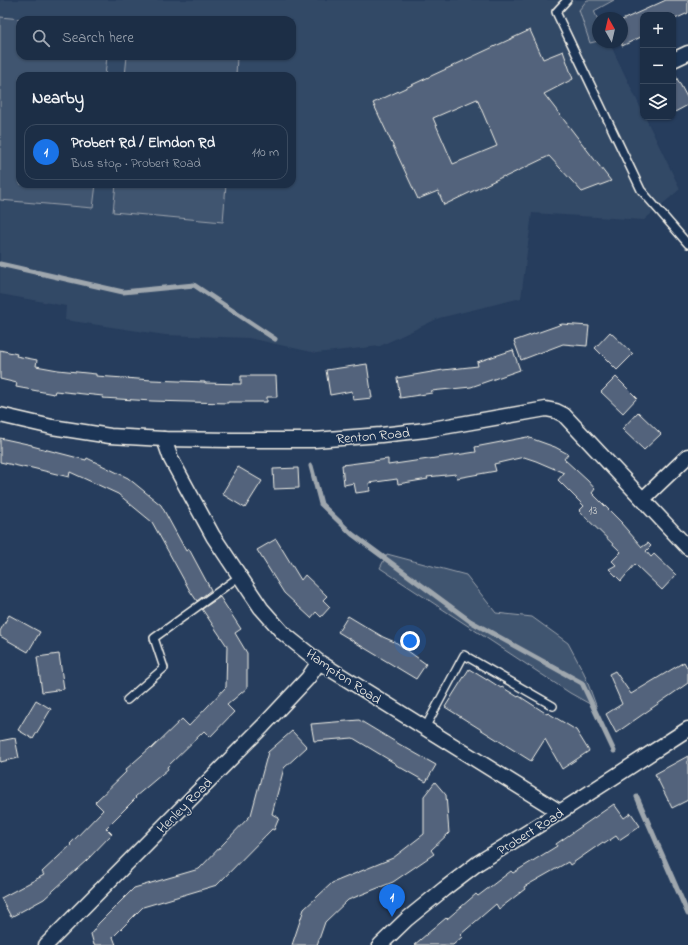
<!DOCTYPE html>
<html lang="en">
<head>
<meta charset="utf-8">
<style>
  body { margin:0; font-family:"Indie Flower",sans-serif; background:#25364d; color:#f1f3f6 }
  .controls { position:absolute; right:12px; top:12px; display:grid; overflow:hidden; border-radius:8px; box-shadow:0 1px 3px #0004 }
  .controls button { width:36px; height:36px; display:grid; place-items:center; padding:0; border:0; border-bottom:1px solid #3a4a5f; background:#1c2e46; color:#f1f3f6; font:20px sans-serif }
  .compass { position:absolute; left:592px; top:12px; width:36px; height:36px; border-radius:50%; background:#1c2e46; box-shadow:0 1px 3px #0004; rotate:352deg }
  .you { position:absolute; left:410px; top:641px; width:14px; height:14px; margin:-10px; border:3px solid #fff; border-radius:50%; background:#1a73e8; box-shadow:0 0 0 6px #1a73e833 }
  .badge { display:grid; place-items:center; width:26px; height:26px; border-radius:50%; background:#1a73e8; color:#fff; font-size:13px; font-weight:700 }
  .pin { position:absolute; translate:-50% -33px; filter:drop-shadow(0 1px 2px #0008) }
  .pin::after { content:''; position:absolute; top:21px; width:14px; height:12px; background:inherit; clip-path:polygon(0 0,100% 0,50% 100%) }
  .list { margin:0; padding:0; list-style:none }
  h2 { display:flex; justify-content:space-between; align-items:center; height:52px; margin:0; padding:0 16px; font-size:17px }
  h2 small { font-size:13px; font-weight:400; color:#a0a8b3 }
  .list li { display:grid; grid-template-columns:26px 1fr auto; gap:12px; align-items:center; box-sizing:border-box; height:56px; margin:0 8px 8px; padding:0 8px; border:1px solid #3a4a5f; border-radius:12px }
  .list b { display:block; font-size:15px; white-space:nowrap }
  .list p { margin:0; font-size:13px; white-space:nowrap; color:#a0a8b3 }
  .list em { font-size:13px; font-style:normal; color:#a0a8b3 }
  .icon { flex:none; width:22px; height:22px; fill:none; stroke:currentColor; stroke-width:2; stroke-linecap:round; stroke-linejoin:round }
  .map { position:relative; flex:none; width:688px; height:945px; overflow:hidden }
  .search { position:absolute; background:#1c2e46; box-shadow:0 1px 3px #0004; left:16px; top:16px; width:280px; height:44px; display:flex; align-items:center; gap:10px; box-sizing:border-box; padding:0 14px; border-radius:12px; color:#a0a8b3; font-size:15px }
  .panel { position:absolute; background:#1c2e46; box-shadow:0 1px 3px #0004; left:16px; top:72px; width:280px; height:116px; border-radius:12px }
  .map>svg:first-child { display:block }
  .built { fill:#334966; fill-rule:evenodd }
  .green { fill:#40546f; stroke:#9aa2ac }
  .lines { fill:none; stroke-linecap:round; stroke-linejoin:round }
  .stream { stroke:#9fa7ae; stroke-width:5 }
  .building { fill:#52647b; stroke:#f4f1e8; fill-rule:evenodd }
  .lane-casing { stroke:#f4f1e8; stroke-width:10 }
  .street-casing { stroke:#f4f1e8; stroke-width:17 }
  .lane { stroke:#1d3557; stroke-width:7 }
  .street { stroke:#1d3557; stroke-width:14 }
  .labels { text-anchor:middle; stroke-width:3; stroke-linejoin:round; paint-order:stroke }
  .number-label { font-size:12px; fill:#cccecd }
  .street-label { font-size:14px; fill:#f4f1e8; stroke:#1d3557 }
</style>
</head>
<body>
<div class="map">
<svg width="688" height="945" viewBox="0 0 688 945">
  <rect width="100%" height="100%" fill="#263d5d"/>
  <filter id="ink" filterUnits="userSpaceOnUse"><feTurbulence type="fractalNoise" baseFrequency=".025" numOctaves="2"/><feDisplacementMap in="SourceGraphic" scale="8" xChannelSelector="R" yChannelSelector="G"/><feConvolveMatrix kernelMatrix="1 2 1 2 8 2 1 2 1" color-interpolation-filters="sRGB"/></filter>
  <g filter="url(#ink)">
    <!-- built -->
    <path class="built" d="M 0,0 L 614,0 L 594,11 L 598,20 L 598,42 L 609,42 L 643,113 L 643,117 L 645,117 L 680,189 L 644,220 L 532,213 L 521,298 L 439,318 L 380,346 L 316,353 L 249,338 L 165,335 L 65,320 L 66,306 L 0,294 ZM 20,20 L 292,20 L 292,56 L 20,56 ZM 20,76 L 292,76 L 292,184 L 20,184 Z"/>
    <!-- green -->
    <g class="green">
      <polygon points="587,0 614,0 594,11 598,20 598,41 590,43 579,10"/>
      <polygon points="0,17 32,20 20,20 20,56 107,56 105,76 20,76 20,184 96,184 93,208 0,200"/>
      <polygon points="127,56 237,56 236,76 125,76"/>
      <polygon points="116,184 226,184 223,222 113,212"/>
      <polygon points="387,554 466,575 496,613 532,617 568,643 584,673 597,708 570,693 380,568"/>
    </g>
    <g class="lines">
      <!-- stream -->
      <g class="stream">
        <polyline points="0,264 123,292 194,285 275,339"/>
        <polyline points="311,466 321,504 352,534 470,621 582,683 614,751"/>
        <polyline points="637,797 688,914"/>
      </g>
    </g>
    <!-- building -->
    <g class="building">
      <polygon points="666,0 688,0 688,13 675,19 673,15 643,15 643,36 622,46 622,20"/>
      <path d="M 530,30 L 543,59 L 563,51 L 573,79 L 544,94 L 611,181 L 582,192 L 549,156 L 505,177 L 504,176 L 444,205 L 438,191 L 418,199 L 373,103 ZM 477,99 L 497,146 L 453,164 L 433,118 Z"/>
      <polygon points="673,71 688,99 688,105 673,113"/>
      <polygon points="562,324 589,326 587,346 563,344 521,360 514,341"/>
      <polygon points="610,332 633,354 617,370 595,348"/>
      <polygon points="0,350 17,354 16,356 37,360 36,366 58,370 96,374 96,376 152,380 205,382 205,383 241,384 241,376 276,376 277,397 267,397 267,402 228,402 228,403 152,401 102,398 103,396 55,391 54,394 16,387 17,383 0,379"/>
      <polygon points="513,350 520,370 471,387 431,391 432,393 400,398 397,378 443,370 478,366 477,362"/>
      <polygon points="367,364 372,398 353,400 352,391 330,395 326,370"/>
      <polygon points="616,377 637,398 623,413 601,392"/>
      <polygon points="638,412 661,434 644,450 622,429"/>
      <polygon points="527,437 555,447 568,454 564,459 588,481 595,489 592,493 622,523 621,523 642,547 648,543 651,546 646,551 651,557 654,554 676,575 662,590 635,564 621,581 609,569 616,565 612,561 621,552 579,511 584,506 558,480 564,473 536,461 524,457 494,464 496,471 457,478 456,474 427,477 428,479 398,484 397,479 369,483 370,491 356,493 354,483 344,485 342,465 388,459 388,465 476,452 475,447"/>
      <polygon points="0,438 32,445 32,446 86,460 87,458 128,478 161,505 186,551 189,549 211,590 197,601 190,591 152,522 118,494 70,472 69,477 28,467 27,468 0,462"/>
      <polygon points="238,467 262,481 245,508 222,494"/>
      <polygon points="298,468 299,488 274,489 273,469"/>
      <polygon points="276,539 301,580 305,575 327,596 323,600 330,607 321,617 316,612 311,618 284,593 257,550"/>
      <polygon points="220,597 241,629 235,633 247,653 247,688 227,705 234,712 210,737 204,731 167,767 168,769 135,797 136,798 106,828 112,834 87,860 44,899 11,917 1,898 44,875 42,872 71,845 70,844 103,810 95,802 126,772 125,770 150,748 151,749 182,719 189,726 226,687 227,646 202,609"/>
      <polygon points="9,615 40,632 28,652 0,636 0,631"/>
      <polygon points="348,616 383,637 397,643 426,664 416,679 338,632"/>
      <polygon points="59,654 64,689 42,692 37,657"/>
      <polygon points="684,662 688,669 688,683 616,733 606,714 622,704 609,674 615,671 631,694"/>
      <polygon points="469,669 487,680 487,679 501,688 502,687 518,697 519,696 547,714 548,713 576,730 589,751 562,769 545,739 531,761 445,707"/>
      <polygon points="36,700 51,709 33,739 18,730"/>
      <polygon points="359,720 399,744 436,765 426,782 396,765 396,764 353,738 314,741 311,724"/>
      <polygon points="292,731 307,747 284,768 272,814 279,818 274,830 272,829 217,885 143,907 113,937 116,945 94,945 91,934 98,924 134,888 199,869 251,815 268,752"/>
      <polygon points="15,738 19,758 0,762 0,741"/>
      <polygon points="688,756 688,800 672,808 655,774"/>
      <polygon points="435,782 446,795 449,833 431,850 434,854 393,882 348,900 325,922 317,945 292,945 304,909 332,883 393,858 424,834 424,796"/>
      <polygon points="614,804 624,818 631,813 640,826 619,840 616,836 604,844 603,842 570,865 568,862 524,887 525,889 499,909 496,904 460,935 462,937 453,945 414,945 446,918 447,919 476,894 478,896 511,871 513,873 557,846 556,844"/>
    </g>
    <g class="lines">
      <!-- lane casing -->
      <g class="lane-casing">
        <g id="lane">
          <polyline points="567,0 556,12 641,190 688,244"/>
          <polyline points="127,700 164,668 154,638 240,576"/>
          <polyline points="425,728 464,655 553,706"/>
        </g>
      </g>
      <!-- street casing -->
      <g class="street-casing">
        <g id="street">
          <polyline points="673,60 688,53"/>
          <polyline points="0,415 52,427 110,436 164,439 232,440 314,440 381,435 426,430 546,409 556,411 564,415 688,548"/>
          <polyline points="164,439 171,459 213,536 261,608 283,633 319,662 560,812"/>
          <polyline points="643,499 688,456"/>
          <polyline points="46,945 263,726 308,678 319,662"/>
          <polyline points="380,945 407,919 444,889 478,863 560,812 688,729"/>
        </g>
      </g>
      <!-- lane -->
      <use href="#lane" class="lane"/>
      <!-- street -->
      <use href="#street" class="street"/>
    </g>
  </g>
  <g class="labels">
    <!-- number labels -->
    <g class="number-label">
      <text x="593" y="514">13</text>
    </g>
    <!-- street labels -->
    <g class="street-label">
      <text transform="translate(373 435) rotate(-5)" y="5">Renton Road</text>
      <text transform="translate(344 676) rotate(34)" y="5">Hampton Road</text>
      <text transform="translate(184 805) rotate(-45)" y="5">Henley Road</text>
      <text transform="translate(530 831) rotate(-32)" y="5">Probert Road</text>
    </g>
  </g>
</svg>
<div class="controls">
<button>+</button>
<button>−</button>
<button><svg class="icon" aria-label="layers" viewBox="0 0 24 24"><path d="M12 4l9 5-9 5-9-5zM3 14l9 5 9-5"/></svg></button>
</div>
<svg class="compass" viewBox="-18 -18 36 36"><path d="M0-13l5 13h-10z" fill="#e53935"/><path d="M0 13l5-13h-10z" fill="#a0a8b3"/></svg>
<div class="you"></div>
<div class="pin badge" style="left:392px;top:917px">1</div>
<div class="search"><svg class="icon" aria-label="search" viewBox="0 0 24 24"><circle cx="10" cy="10" r="6"/><path d="M15 15l6 6"/></svg>Search here</div>
<section class="panel">
<h2>Nearby<small></small></h2>
<ul class="list">
<li><span class="badge">1</span><div><b>Probert Rd / Elmdon Rd</b><p>Bus stop · Probert Road</p></div><em>110 m</em></li>
</ul>
</section>
</div>
</body>
</html>
